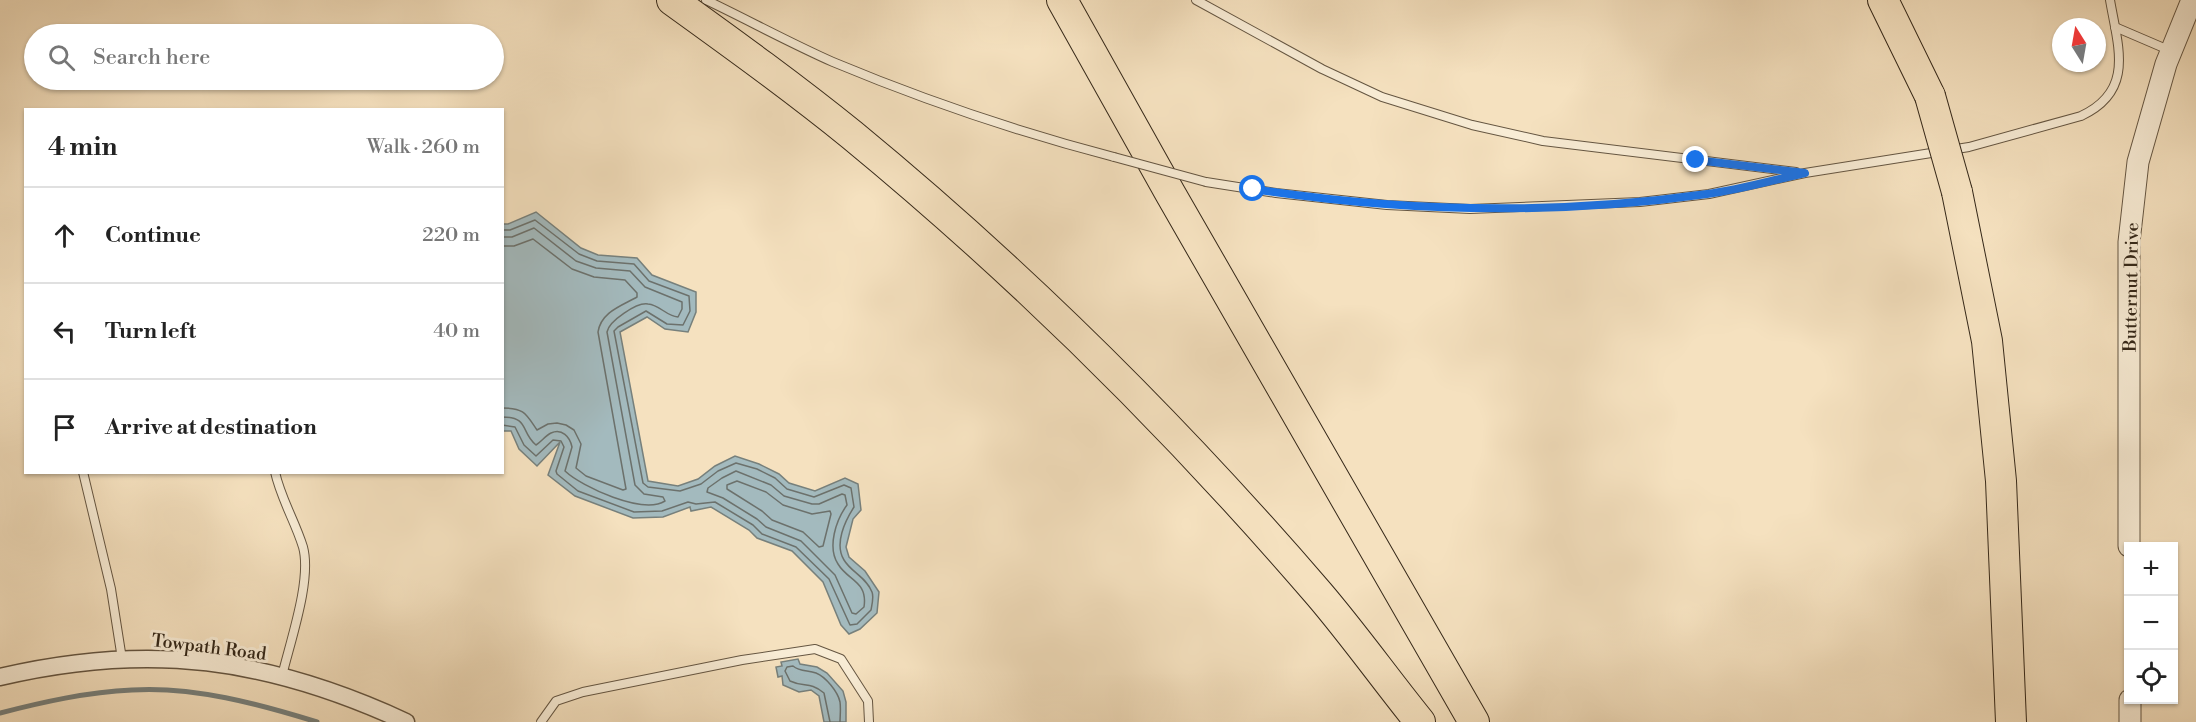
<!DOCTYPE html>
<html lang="en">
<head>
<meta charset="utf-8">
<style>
  body { margin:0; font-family:"Libre Bodoni",serif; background:#f2f2f2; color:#222 }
  .controls { position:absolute; right:18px; bottom:18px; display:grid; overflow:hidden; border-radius:0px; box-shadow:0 2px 4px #0004 }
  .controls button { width:54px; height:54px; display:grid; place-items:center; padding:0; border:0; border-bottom:2px solid #e0e0e0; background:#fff; color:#222; font:30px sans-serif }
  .compass { position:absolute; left:2052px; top:18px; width:54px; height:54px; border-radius:50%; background:#fff; box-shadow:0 2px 4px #0004; rotate:349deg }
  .stop { position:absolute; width:18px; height:18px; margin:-14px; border:4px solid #1a73e8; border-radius:50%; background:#fff }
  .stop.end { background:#1a73e8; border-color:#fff; box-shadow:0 2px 6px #0008 }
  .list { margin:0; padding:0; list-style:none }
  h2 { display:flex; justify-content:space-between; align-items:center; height:78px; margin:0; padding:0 24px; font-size:26px }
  h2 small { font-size:20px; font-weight:400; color:#767676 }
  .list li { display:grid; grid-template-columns:39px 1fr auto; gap:18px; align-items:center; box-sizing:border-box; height:96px; padding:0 24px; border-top:2px solid #e0e0e0 }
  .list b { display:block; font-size:22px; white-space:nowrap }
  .list em { font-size:20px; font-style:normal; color:#767676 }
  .icon { flex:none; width:33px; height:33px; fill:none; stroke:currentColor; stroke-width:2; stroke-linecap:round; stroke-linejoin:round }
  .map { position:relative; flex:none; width:2196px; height:722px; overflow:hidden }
  .search { position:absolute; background:#fff; box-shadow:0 2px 4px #0004; left:24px; top:24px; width:480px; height:66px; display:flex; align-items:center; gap:15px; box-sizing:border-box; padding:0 21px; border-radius:33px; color:#767676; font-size:22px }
  .panel { position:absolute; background:#fff; box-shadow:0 2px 4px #0004; left:24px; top:108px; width:480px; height:366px; border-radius:0px }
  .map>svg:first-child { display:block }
  .water { fill:#a3babe; stroke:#77807c; stroke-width:1.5 }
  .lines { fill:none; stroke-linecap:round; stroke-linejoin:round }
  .shore { stroke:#6c716c; stroke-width:1.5 }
  .stream { stroke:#77807c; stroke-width:5 }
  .service-casing { stroke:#655642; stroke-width:10 }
  .minor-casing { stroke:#655642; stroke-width:19 }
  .tertiary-casing { stroke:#655642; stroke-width:23 }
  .motorway-casing { stroke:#352819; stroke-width:32 }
  .service { stroke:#f8ecd5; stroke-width:8 }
  .minor { stroke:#f8ecd5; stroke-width:16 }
  .tertiary { stroke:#f8ecd5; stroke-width:21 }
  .motorway { stroke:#f5e1bf; stroke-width:30 }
  .service-bridge-casing { stroke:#655642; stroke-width:10; stroke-linecap:butt }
  .motorway-bridge-casing { stroke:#352819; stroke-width:32; stroke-linecap:butt }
  .service-bridge { stroke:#f8ecd5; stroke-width:8 }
  .motorway-bridge { stroke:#f5e1bf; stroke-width:30 }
  .route { stroke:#1a73e8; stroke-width:8 }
  .labels { text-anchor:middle; stroke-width:6; stroke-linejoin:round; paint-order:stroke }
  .street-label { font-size:18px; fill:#352819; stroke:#f8ecd5 }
</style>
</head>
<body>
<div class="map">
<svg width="2196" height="722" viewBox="0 0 2196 722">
  <rect width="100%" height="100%" fill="#f5e1bf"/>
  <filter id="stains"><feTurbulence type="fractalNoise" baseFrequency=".00333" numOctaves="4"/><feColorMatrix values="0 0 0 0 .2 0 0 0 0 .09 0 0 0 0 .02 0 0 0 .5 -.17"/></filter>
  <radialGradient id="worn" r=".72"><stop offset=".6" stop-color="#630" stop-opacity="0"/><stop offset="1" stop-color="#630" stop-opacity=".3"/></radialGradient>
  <!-- water -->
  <g class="water">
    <polygon points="536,212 581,248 598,255 637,258 652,275 696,292 696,312 688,332 665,329 647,317 620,332 648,481 678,486 698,479 715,466 735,456 759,464 779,474 789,483 815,491 845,478 858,484 861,510 853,519 846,547 849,557 865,571 879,592 877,613 860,629 849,634 841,625 823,582 792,551 757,538 749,530 711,507 691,511 690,507 663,517 633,518 575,496 548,475 560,442 537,466 519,449 511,431 503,431 503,224 508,224"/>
    <polygon points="798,659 800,664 817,667 827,673 843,691 846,702 846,722 824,722 819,696 811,690 799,692 783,685 782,676 778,677 776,667 782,666 781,662"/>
  </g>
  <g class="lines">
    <!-- shore -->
    <g class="shore">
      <path d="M 502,230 L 510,230 L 535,220 L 579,254 L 597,261 L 634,264 L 649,281 L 689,296 L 690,311 L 683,325 L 667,324 L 646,311 L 618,327 L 614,331 L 643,483 L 648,487 L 680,491 L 701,484 L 718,471 L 736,463 L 757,469 L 775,478 L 787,489 L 814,497 L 844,485 L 851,488 L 854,507 C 845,521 834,544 844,560 C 851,572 866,577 872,592 C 874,597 872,605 871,610 L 857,624 L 850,625 L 829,579 L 796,547 L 762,534 L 753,525 L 715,502 L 696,504 L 688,502 L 662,511 L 634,512 L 578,491 L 557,474 L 556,471 L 564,447 L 561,441 L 553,440 L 536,456 L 524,445 L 515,427 L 502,425"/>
      <path d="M 502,237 L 512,237 L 534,228 L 576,261 L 596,268 L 630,271 L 645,287 L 682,302 L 682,309 L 678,317 C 666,316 660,305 648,304 C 637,302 609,321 607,332 L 635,485 L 644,494 L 663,497 L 665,501 C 643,515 582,487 565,471 L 572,447 C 570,437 562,428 551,433 C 545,436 541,442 536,445 C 520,432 530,417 502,417"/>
      <path d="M 502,246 L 514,246 L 533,239 L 572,269 L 594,277 L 625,280 L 637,293 L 637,297 C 621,306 601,312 598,332 L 626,489 L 623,490 L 586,476 L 576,468 L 581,444 L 574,430 L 566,425 L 557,423 L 548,424 L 537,430 C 526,414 525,408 502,408"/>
      <path d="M 736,471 L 771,485 L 784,496 L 812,504 L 819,504 L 842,494 L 845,495 L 847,505 C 836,520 827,547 838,564 C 848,581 868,581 864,607 L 856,614 L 852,613 L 835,575 L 801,541 L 766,527 L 757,519 L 723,498 L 707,492 L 708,488 L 722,478 Z"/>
      <polygon points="737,481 766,492 783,505 812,514 830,511 831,514 823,546 819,547 803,532 772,520 762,511 727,489 727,485"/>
      <path d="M 830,722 L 824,693 C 809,681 805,688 790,681 L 785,671 L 787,667 L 793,666 C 800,672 808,670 816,673 C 826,677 838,692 840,702 C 841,709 840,716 840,722"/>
    </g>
    <!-- stream -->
    <path class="stream" d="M 0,713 C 43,702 87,692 132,690 C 193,686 259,704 317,722"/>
    <!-- service casing -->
    <g class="service-casing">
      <g id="service">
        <path d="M 706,0 C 748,20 790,43 833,62 C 924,100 1018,132 1114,157"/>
        <polyline points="1196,0 1322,69 1382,97 1472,125 1543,141 1796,172"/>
        <polyline points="2115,27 2171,51"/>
        <path d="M 1206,182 L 1276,193 L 1387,205 L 1470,209 L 1640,202 L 1709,194 L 1805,173 L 1969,147 L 2081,116 C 2135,91 2118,47 2110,0"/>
        <polyline points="83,472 111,589 122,659"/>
        <path d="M 275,472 C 281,499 295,521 303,547 C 312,580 290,642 282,676"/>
        <polyline points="541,722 556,701 583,692 742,660 815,649 841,659 868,701 869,722"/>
      </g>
    </g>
    <!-- minor casing -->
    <g class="minor-casing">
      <path id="minor" d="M 0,677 C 149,642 268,658 406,722"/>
    </g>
    <!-- tertiary casing -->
    <g class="tertiary-casing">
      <g id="tertiary">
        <polyline points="2129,546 2129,242 2138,162 2166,64 2192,0"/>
        <polyline points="2130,700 2130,722"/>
      </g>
    </g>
    <!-- motorway casing -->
    <g class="motorway-casing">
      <g id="motorway">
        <path d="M 672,0 C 733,44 794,88 852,135 C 1021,274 1177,429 1319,594 C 1354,635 1386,680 1420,722"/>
        <polyline points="1062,0 1170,193 1474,722"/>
        <polyline points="1883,0 1930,96"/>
        <polyline points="1957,192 1987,341 2001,481 2011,722"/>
      </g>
    </g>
    <!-- service -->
    <use href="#service" class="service"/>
    <!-- minor -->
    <use href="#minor" class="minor"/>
    <!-- tertiary -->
    <use href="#tertiary" class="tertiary"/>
    <!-- motorway -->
    <use href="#motorway" class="motorway"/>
    <!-- service-bridge casing -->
    <g class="service-bridge-casing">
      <polyline id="service-bridge" points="1114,157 1206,182"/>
    </g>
    <!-- motorway-bridge casing -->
    <g class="motorway-bridge-casing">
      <polyline id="motorway-bridge" points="1930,96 1957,192"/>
    </g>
    <!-- service-bridge -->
    <use href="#service-bridge" class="service-bridge"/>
    <!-- motorway-bridge -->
    <use href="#motorway-bridge" class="motorway-bridge"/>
  </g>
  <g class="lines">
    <!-- route -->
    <path class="route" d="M 1253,189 C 1402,212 1557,215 1707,194 C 1740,190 1773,180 1805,173 L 1696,160"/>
  </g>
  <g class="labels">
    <!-- street labels -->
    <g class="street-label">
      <text transform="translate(2131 287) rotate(-89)" y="6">Butternut Drive</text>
      <text transform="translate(209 647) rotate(7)" y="6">Towpath Road</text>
    </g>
  </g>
  <rect width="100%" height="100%" filter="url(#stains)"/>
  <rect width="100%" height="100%" fill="url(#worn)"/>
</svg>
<div class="controls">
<button>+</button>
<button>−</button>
<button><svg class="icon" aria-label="locate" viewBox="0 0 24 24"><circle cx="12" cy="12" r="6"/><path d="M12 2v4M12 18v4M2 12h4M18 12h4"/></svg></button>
</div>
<svg class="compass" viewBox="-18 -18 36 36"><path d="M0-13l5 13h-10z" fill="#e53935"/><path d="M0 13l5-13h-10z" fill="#767676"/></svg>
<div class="stop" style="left:1253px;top:189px"></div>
<div class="stop end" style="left:1696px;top:160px"></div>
<div class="search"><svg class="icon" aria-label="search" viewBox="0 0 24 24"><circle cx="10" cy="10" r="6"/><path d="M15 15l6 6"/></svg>Search here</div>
<section class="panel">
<h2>4 min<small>Walk · 260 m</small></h2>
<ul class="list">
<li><svg class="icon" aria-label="ahead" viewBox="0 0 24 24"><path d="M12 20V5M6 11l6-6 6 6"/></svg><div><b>Continue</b></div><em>220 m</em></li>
<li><svg class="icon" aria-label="left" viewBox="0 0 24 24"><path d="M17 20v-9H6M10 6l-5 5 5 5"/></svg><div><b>Turn left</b></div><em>40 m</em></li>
<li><svg class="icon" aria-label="arrive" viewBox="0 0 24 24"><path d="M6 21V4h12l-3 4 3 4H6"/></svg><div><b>Arrive at destination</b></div></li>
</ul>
</section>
</div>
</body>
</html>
